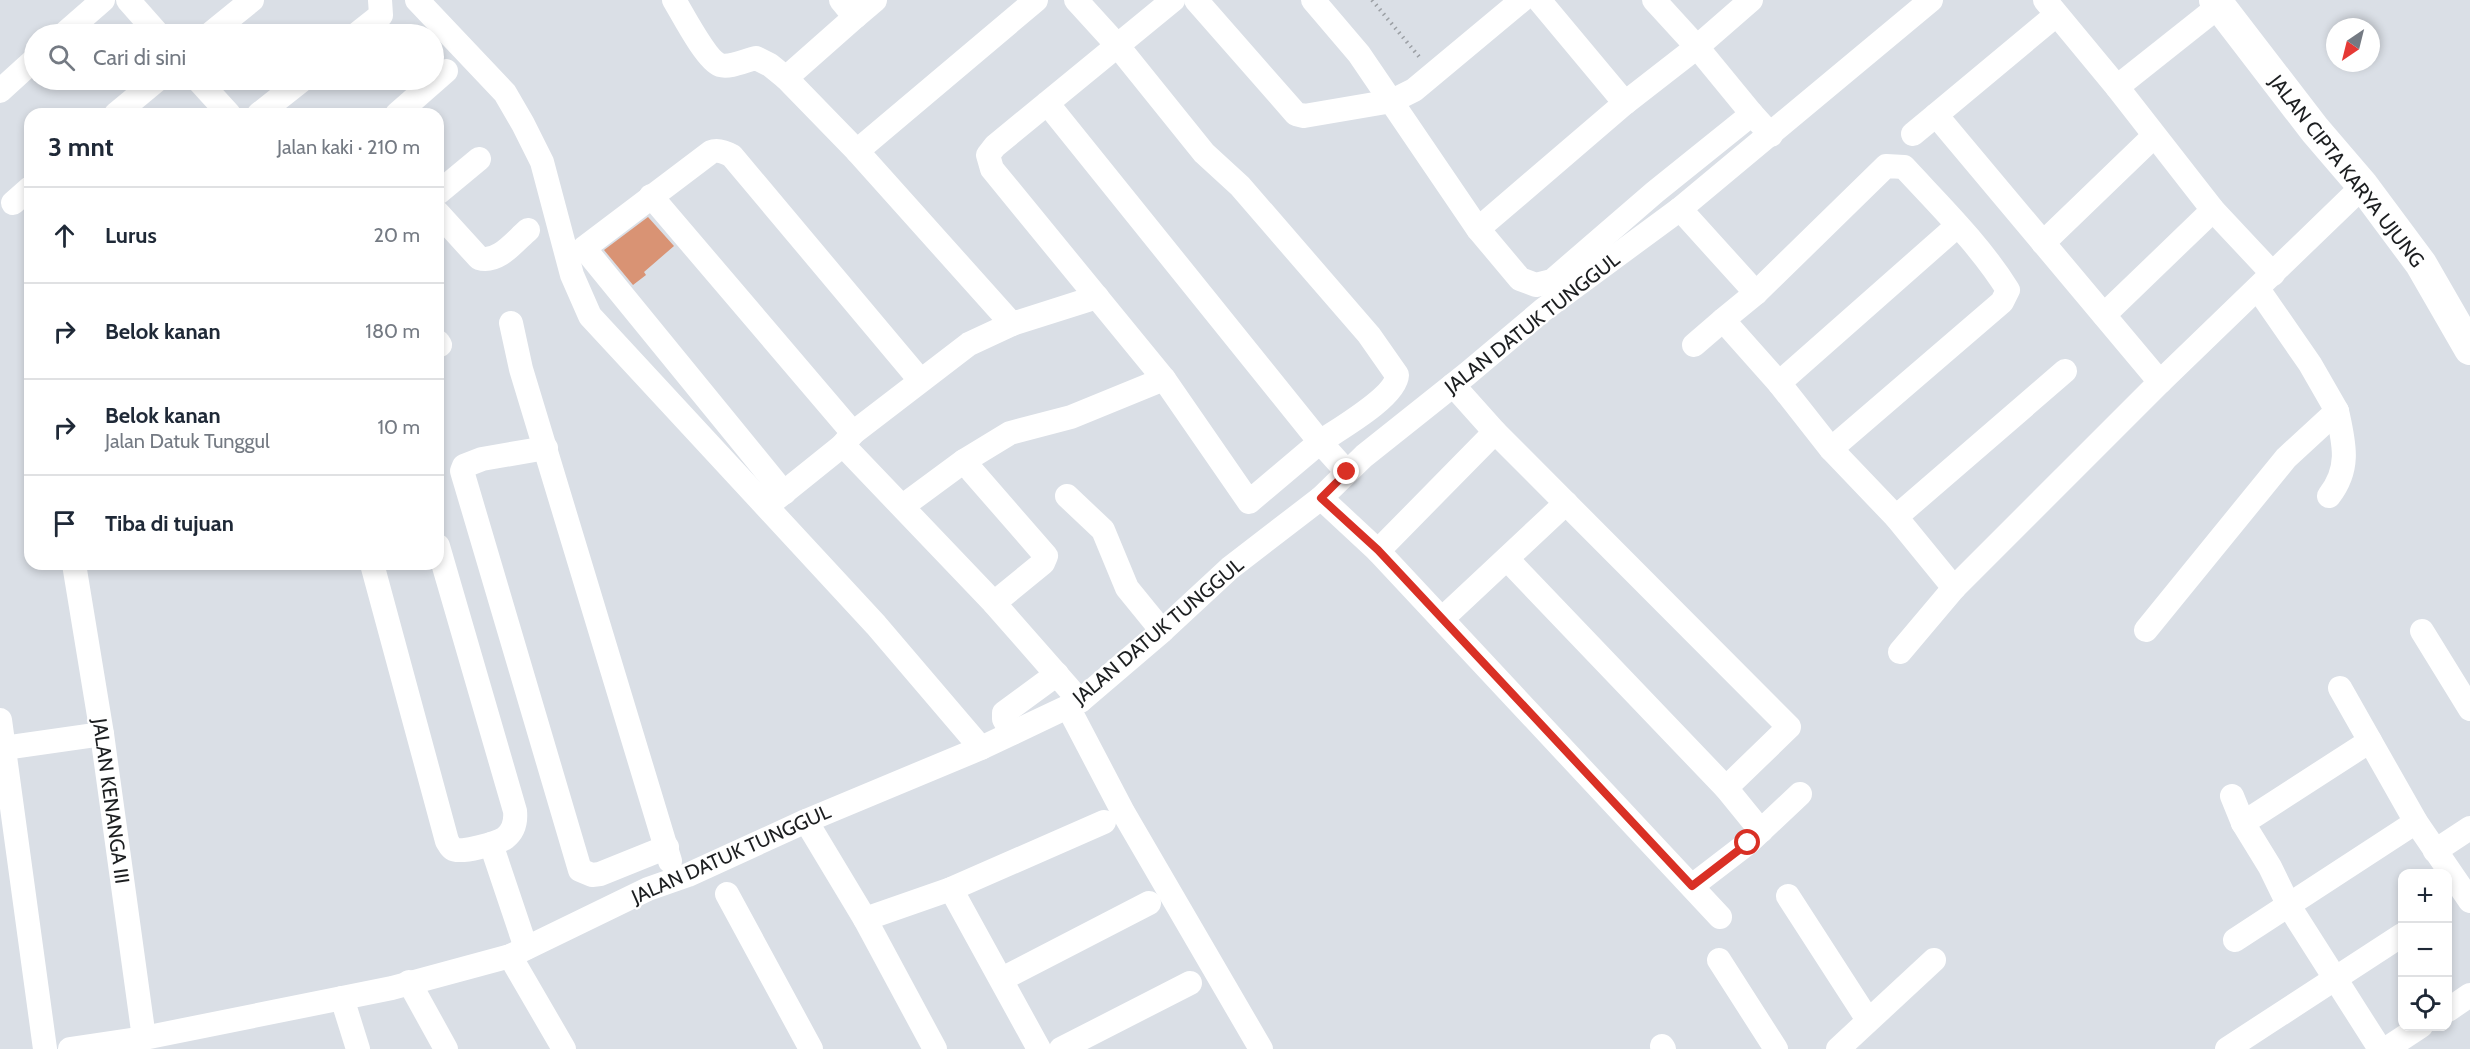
<!DOCTYPE html>
<html lang="id">
<head>
<meta charset="utf-8">
<style>
  body { margin:0; font-family:Cabin,sans-serif; background:#f6f6f7; color:#1f2937 }
  .controls { position:absolute; right:18px; bottom:18px; display:grid; overflow:hidden; border-radius:12px; box-shadow:0 3px 9px #0003 }
  .controls button { width:54px; height:54px; display:grid; place-items:center; padding:0; border:0; border-bottom:2px solid #e0e1e3; background:#fff; color:#1f2937; font:30px sans-serif }
  .compass { position:absolute; left:2326px; top:18px; width:54px; height:54px; border-radius:50%; background:#fff; box-shadow:0 3px 9px #0003; rotate:215deg }
  .stop { position:absolute; width:18px; height:18px; margin:-14px; border:4px solid #d93025; border-radius:50%; background:#fff }
  .stop.end { background:#d93025; border-color:#fff; box-shadow:0 2px 6px #0008 }
  .list { margin:0; padding:0; list-style:none }
  h2 { display:flex; justify-content:space-between; align-items:center; height:78px; margin:0; padding:0 24px; font-size:26px }
  h2 small { font-size:20px; font-weight:400; color:#747a83 }
  .list li { display:grid; grid-template-columns:39px 1fr auto; gap:18px; align-items:center; box-sizing:border-box; height:96px; padding:0 24px; border-top:2px solid #e0e1e3 }
  .list b { display:block; font-size:22px; white-space:nowrap }
  .list p { margin:0; font-size:20px; white-space:nowrap; color:#747a83 }
  .list em { font-size:20px; font-style:normal; color:#747a83 }
  .icon { flex:none; width:33px; height:33px; fill:none; stroke:currentColor; stroke-width:2; stroke-linecap:round; stroke-linejoin:round }
  .map { position:relative; flex:none; width:2470px; height:1049px; overflow:hidden }
  .search { position:absolute; background:#fff; box-shadow:0 3px 9px #0003; left:24px; top:24px; width:420px; height:66px; display:flex; align-items:center; gap:15px; box-sizing:border-box; padding:0 21px; border-radius:33px; color:#747a83; font-size:22px }
  .panel { position:absolute; background:#fff; box-shadow:0 3px 9px #0003; left:24px; top:108px; width:420px; height:462px; border-radius:18px }
  .map>svg:first-child { display:block }
  .building { fill:#d99374 }
  .lines { fill:none; stroke-linecap:round; stroke-linejoin:round }
  .path { stroke:#9b9fa4; stroke-width:4; stroke-dasharray:1.5 4.5; stroke-linecap:butt }
  .minor { stroke:#fff; stroke-width:24 }
  .major { stroke:#fff; stroke-width:32 }
  .route { stroke:#d93025; stroke-width:8 }
  .labels { text-anchor:middle; stroke-width:4.5; stroke-linejoin:round; paint-order:stroke }
  .street-label { font-size:20px; fill:#1c1e20; stroke:#fff }
</style>
</head>
<body>
<div class="map">
<svg width="2470" height="1049" viewBox="0 0 2470 1049">
  <rect width="100%" height="100%" fill="#dadfe6"/>
  <!-- building -->
  <polygon class="building" points="648,217 674,246 644,272 646,275 633,285 604,250"/>
  <g class="lines">
    <!-- path -->
    <polyline class="path" points="1372,0 1421,59"/>
    <!-- minor -->
    <g class="minor">
      <polyline points="128,0 158,34"/>
      <polyline points="417,0 505,93 523,124 542,162 572,275 590,316 876,625 981,748"/>
      <path d="M 674,0 C 682,13 706,60 720,65 C 730,68 746,60 756,58 L 770,65 L 786,78"/>
      <polyline points="841,0 855,17 875,0"/>
      <path d="M 1076,0 L 1117,45 L 1204,153 L 1240,186 L 1369,335 L 1397,375 C 1396,397 1339,429 1320,442 L 1347,472"/>
      <polyline points="1196,0 1296,114 1304,116 1392,101 1414,90 1522,0"/>
      <polyline points="1313,0 1359,54 1478,229 1520,279 1536,285 1552,281 1655,192 1752,114 1771,135"/>
      <polyline points="1539,0 1625,103"/>
      <polyline points="1654,0 1697,47 1752,114"/>
      <polyline points="2045,0 2117,87 2213,210 2273,274"/>
      <polyline points="2056,15 1936,115 2160,382"/>
      <polyline points="855,17 786,78 857,151 1012,324"/>
      <polyline points="64,34 103,0"/>
      <polyline points="210,34 252,0"/>
      <polyline points="357,34 381,15 380,0"/>
      <polyline points="198,80 229,114"/>
      <polyline points="2117,87 2219,6"/>
      <polyline points="0,91 34,60"/>
      <polyline points="1047,103 1320,442 1249,502 1164,379 992,169 988,155 995,146 1173,0"/>
      <polyline points="116,114 157,80"/>
      <polyline points="259,114 302,80"/>
      <polyline points="397,114 446,71"/>
      <polyline points="1913,134 1936,115"/>
      <polyline points="857,151 1036,0"/>
      <polyline points="438,193 479,159"/>
      <polyline points="651,196 853,433"/>
      <polyline points="13,203 30,188"/>
      <polyline points="1680,209 1756,293 1723,320 1779,383 1831,449 1896,517 1954,588"/>
      <path d="M 438,213 L 479,258 C 498,264 515,241 528,230"/>
      <polyline points="1478,229 1625,103 1697,47 1751,0"/>
      <polyline points="2043,243 2154,136"/>
      <path d="M 1756,293 L 1886,166 L 1904,167 C 1940,206 1980,245 2008,290 L 2002,302 L 1831,449"/>
      <polyline points="2104,315 2213,210"/>
      <polyline points="511,323 521,369 670,861"/>
      <polyline points="438,342 440,345"/>
      <polyline points="1694,345 1723,320"/>
      <polyline points="1779,383 1957,226"/>
      <polyline points="1453,385 1495,432 1789,727 1726,788"/>
      <polyline points="1495,432 1378,551 1720,917"/>
      <polyline points="843,445 994,603 1080,701"/>
      <polyline points="546,448 482,459 464,466 462,471 580,870 592,875 600,874 667,847"/>
      <polyline points="964,461 1010,433 1071,417 1164,379"/>
      <path d="M 784,493 L 584,248 L 711,152 C 718,149 725,152 732,156 L 920,380"/>
      <polyline points="1067,496 1103,530 1127,588 1162,631"/>
      <path d="M 2329,496 C 2351,468 2344,443 2337,411"/>
      <polyline points="1321,498 1378,551"/>
      <polyline points="772,502 843,445 853,433 969,344 1012,324 1097,297"/>
      <polyline points="903,506 964,461 972,471 1046,556 1043,563 994,603"/>
      <polyline points="1896,517 2065,371"/>
      <polyline points="1507,559 1726,788 1761,831"/>
      <polyline points="74,564 102,734 144,1038"/>
      <path d="M 372,564 L 447,841 C 449,844 450,847 453,849 C 460,854 498,843 505,838 C 514,831 516,821 515,811 L 438,546"/>
      <polyline points="1442,619 1566,503"/>
      <polyline points="2146,630 2286,458 2337,411 2310,364 2258,289"/>
      <polyline points="2422,631 2470,709"/>
      <polyline points="1900,652 1954,588 2160,382 2363,186"/>
      <polyline points="2340,688 2416,822 2470,901"/>
      <polyline points="1068,707 1123,812 1261,1049"/>
      <polyline points="0,720 45,1049"/>
      <polyline points="1012,733 1004,719 1004,713 1057,674"/>
      <polyline points="4,748 102,734"/>
      <polyline points="2232,796 2243,823 2270,867 2289,906 2380,1049"/>
      <polyline points="806,821 865,919 935,1049"/>
      <polyline points="2243,823 2370,741"/>
      <polyline points="491,844 526,948"/>
      <polyline points="2435,851 2470,828"/>
      <polyline points="1692,886 1748,843 1800,794"/>
      <polyline points="951,889 1039,1049"/>
      <polyline points="727,894 811,1049"/>
      <polyline points="1788,896 1868,1020"/>
      <polyline points="865,919 951,889 1104,822"/>
      <polyline points="2235,940 2416,822"/>
      <polyline points="510,956 564,1049"/>
      <polyline points="1719,960 1776,1049"/>
      <polyline points="1002,979 1149,903"/>
      <polyline points="409,982 446,1049"/>
      <polyline points="342,998 358,1049"/>
      <polyline points="2448,1010 2470,995"/>
      <polyline points="1662,1046 1664,1049"/>
      <polyline points="70,1049 144,1038 392,988 510,956 648,889 688,875 806,821 981,748 1080,701 1162,631 1230,568 1321,498 1364,456 1467,374 1543,310 1680,209 1931,0"/>
      <polyline points="1061,1049 1190,983"/>
      <polyline points="1838,1049 1934,960"/>
      <polyline points="2227,1049 2402,935"/>
      <polyline points="2386,1049 2421,1026"/>
    </g>
    <!-- major -->
    <polyline class="major" points="2215,0 2315,130 2363,186 2421,264 2470,349"/>
  </g>
  <g class="lines">
    <!-- route -->
    <polyline class="route" points="1347,472 1321,498 1378,550 1692,886 1748,843"/>
  </g>
  <g class="labels">
    <!-- street labels -->
    <g class="street-label">
      <text transform="translate(2347 171) rotate(52)" y="7">JALAN CIPTA KARYA UJUNG</text>
      <text transform="translate(1532 323) rotate(-38)" y="7">JALAN DATUK TUNGGUL</text>
      <text transform="translate(1158 631) rotate(-40)" y="7">JALAN DATUK TUNGGUL</text>
      <text transform="translate(111 801) rotate(82)" y="7">JALAN KENANGA III</text>
      <text transform="translate(731 854) rotate(-24)" y="7">JALAN DATUK TUNGGUL</text>
    </g>
  </g>
</svg>
<div class="controls">
<button>+</button>
<button>−</button>
<button><svg class="icon" aria-label="locate" viewBox="0 0 24 24"><circle cx="12" cy="12" r="6"/><path d="M12 2v4M12 18v4M2 12h4M18 12h4"/></svg></button>
</div>
<svg class="compass" viewBox="-18 -18 36 36"><path d="M0-13l5 13h-10z" fill="#e53935"/><path d="M0 13l5-13h-10z" fill="#747a83"/></svg>
<div class="stop" style="left:1748px;top:843px"></div>
<div class="stop end" style="left:1347px;top:472px"></div>
<div class="search"><svg class="icon" aria-label="search" viewBox="0 0 24 24"><circle cx="10" cy="10" r="6"/><path d="M15 15l6 6"/></svg>Cari di sini</div>
<section class="panel">
<h2>3 mnt<small>Jalan kaki · 210 m</small></h2>
<ul class="list">
<li><svg class="icon" aria-label="ahead" viewBox="0 0 24 24"><path d="M12 20V5M6 11l6-6 6 6"/></svg><div><b>Lurus</b></div><em>20 m</em></li>
<li><svg class="icon" aria-label="right" viewBox="0 0 24 24"><path d="M7 20v-9h11M14 6l5 5-5 5"/></svg><div><b>Belok kanan</b></div><em>180 m</em></li>
<li><svg class="icon" aria-label="right" viewBox="0 0 24 24"><path d="M7 20v-9h11M14 6l5 5-5 5"/></svg><div><b>Belok kanan</b><p>Jalan Datuk Tunggul</p></div><em>10 m</em></li>
<li><svg class="icon" aria-label="arrive" viewBox="0 0 24 24"><path d="M6 21V4h12l-3 4 3 4H6"/></svg><div><b>Tiba di tujuan</b></div></li>
</ul>
</section>
</div>
</body>
</html>
